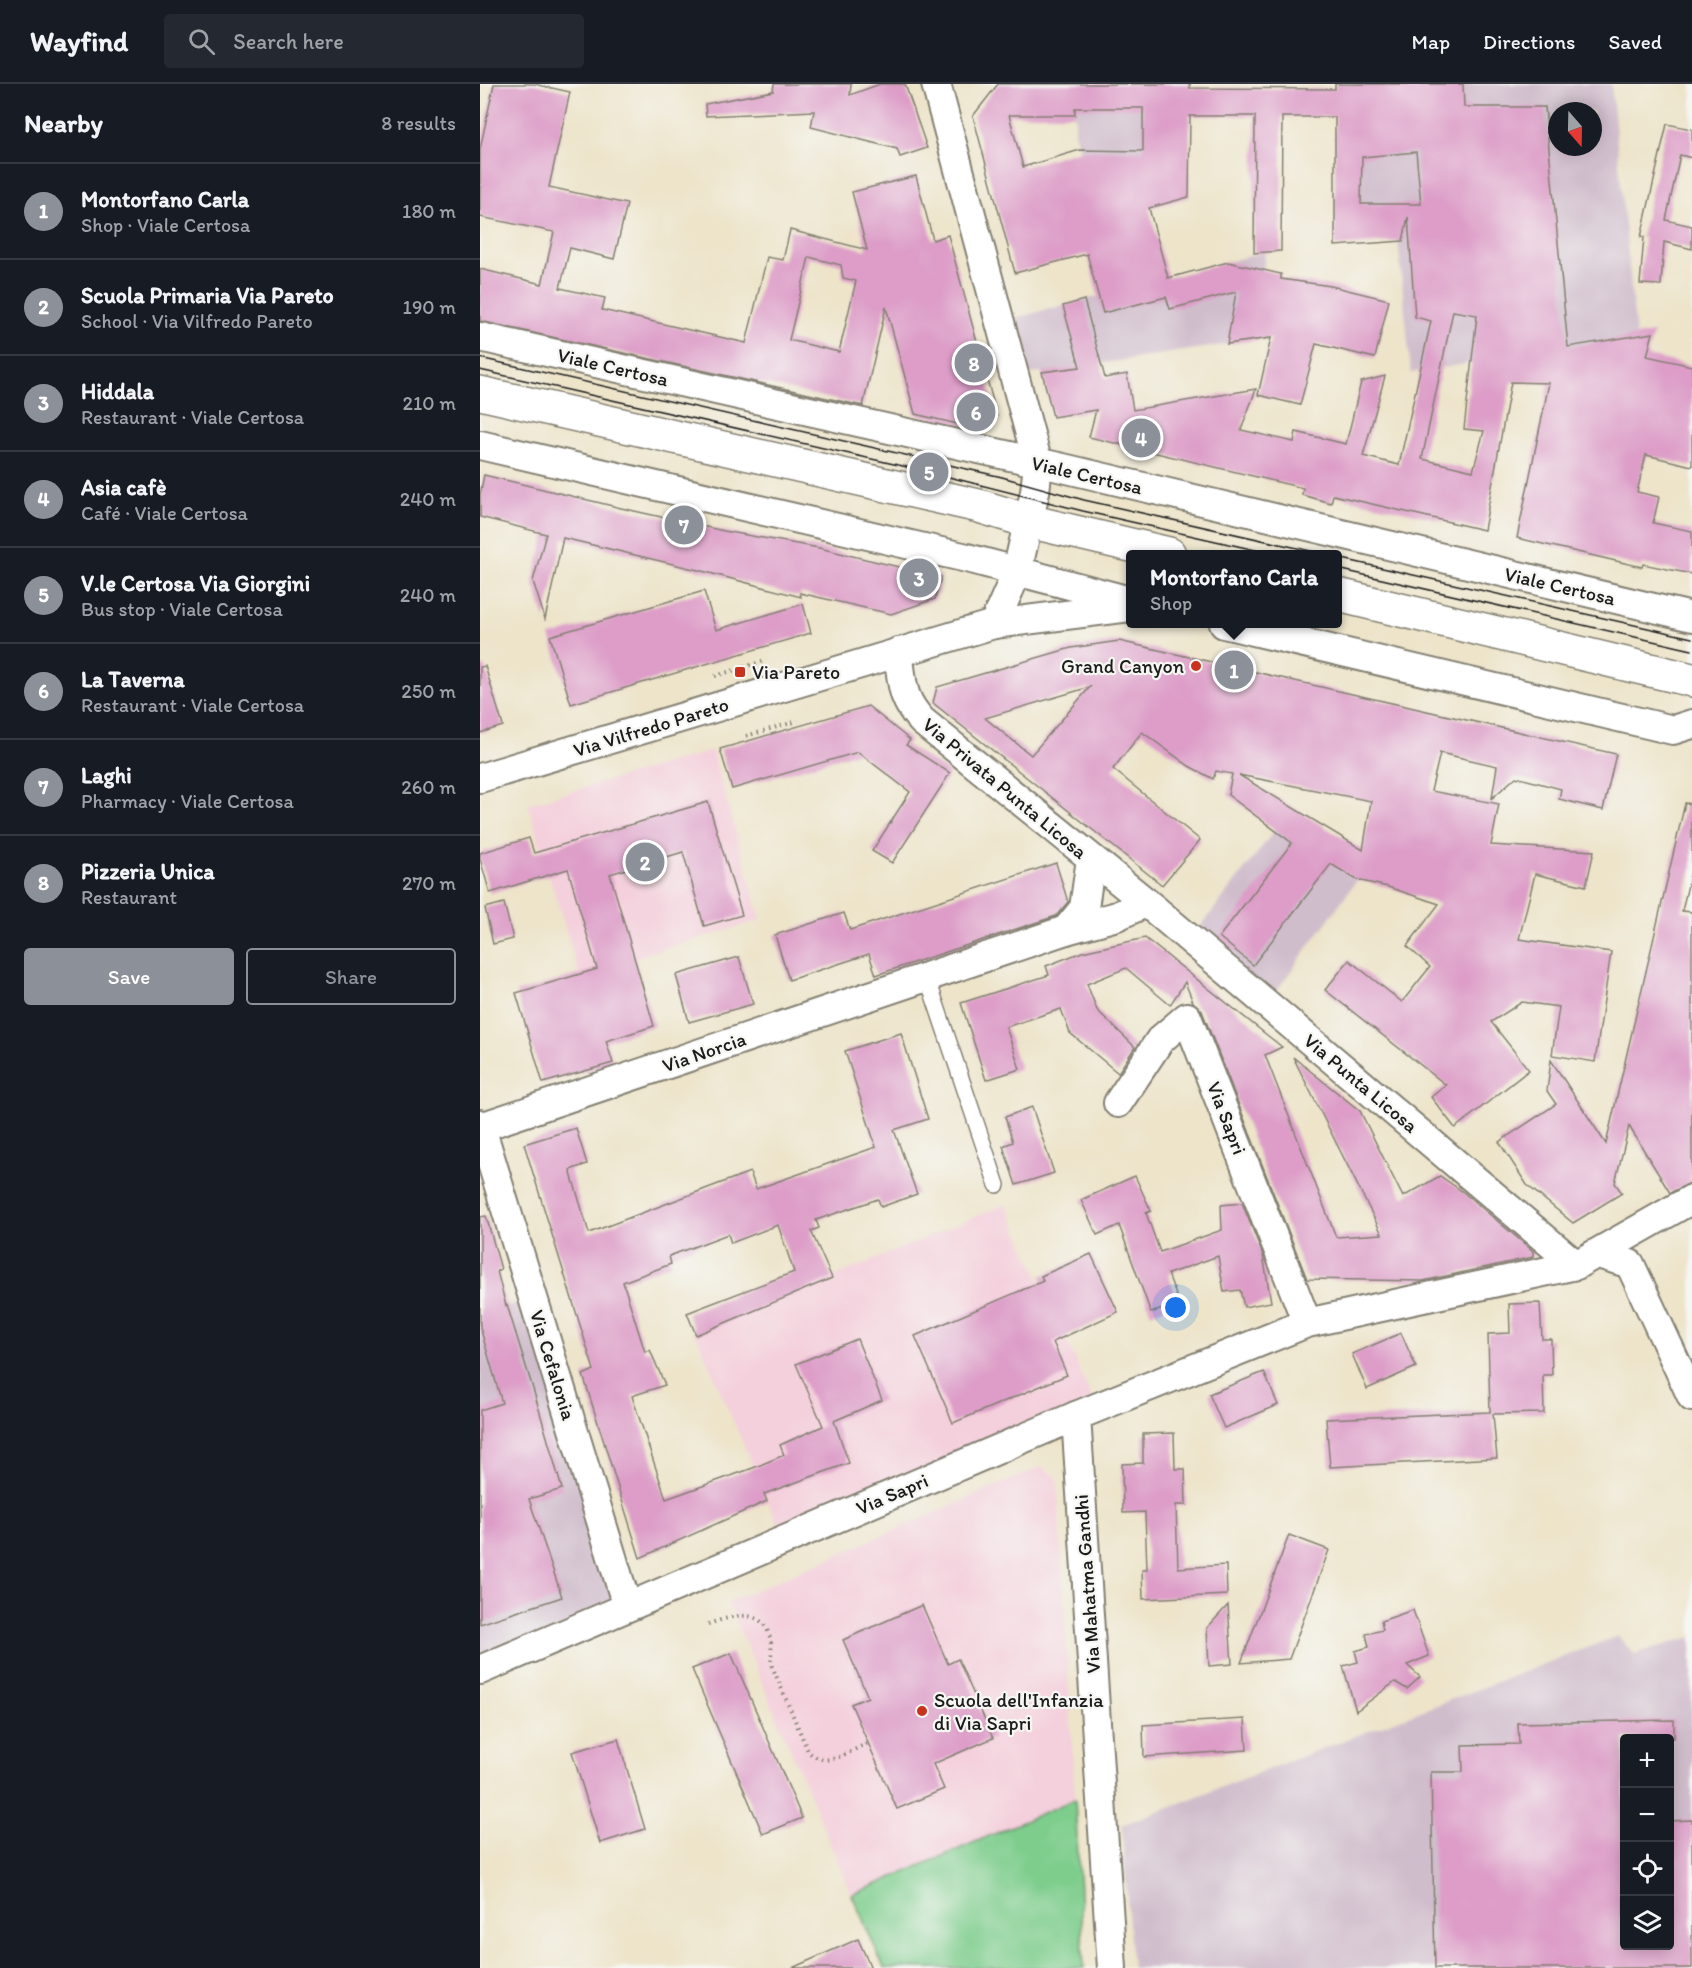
<!DOCTYPE html>
<html lang="en">
<head>
<meta charset="utf-8">
<style>
  body { margin:0; font-family:Itim,sans-serif; background:#242831; color:#f1f3f6 }
  .controls { position:absolute; right:18px; bottom:18px; display:grid; overflow:hidden; border-radius:6px; box-shadow:0 3px 15px #0003 }
  .controls button { width:54px; height:54px; display:grid; place-items:center; padding:0; border:0; border-bottom:2px solid #363941; background:#171b24; color:#f1f3f6; font:30px sans-serif }
  .compass { position:absolute; left:1068px; top:18px; width:54px; height:54px; border-radius:50%; background:#171b24; box-shadow:0 3px 15px #0003; rotate:160deg }
  .you { position:absolute; left:696px; top:1224px; width:21px; height:21px; margin:-15px; border:4px solid #fff; border-radius:50%; background:#1a73e8; box-shadow:0 0 0 9px #1a73e833 }
  .badge { display:grid; place-items:center; width:39px; height:39px; border-radius:50%; background:#8c9099; color:#fff; font-size:20px; font-weight:700 }
  .pin { position:absolute; translate:-50% -50%; border:3px solid #fff; box-shadow:0 2px 6px #0006 }
  .popup { position:absolute; left:646px; top:466px; width:216px; height:78px; box-sizing:border-box; display:grid; place-content:center; border-radius:6px; background:#171b24; filter:drop-shadow(0 2px 4px #0005); font-size:20px; white-space:nowrap; color:#9ea1a6 }
  .popup b { font-size:22px; color:#f1f3f6 }
  .popup::after { content:''; position:absolute; left:50%; top:100%; margin-left:-12px; border:12px solid transparent; border-top-color:#171b24 }
  .list { margin:0; padding:0; list-style:none }
  h2 { display:flex; justify-content:space-between; align-items:center; height:78px; margin:0; padding:0 24px; font-size:26px }
  h2 small { font-size:20px; font-weight:400; color:#9ea1a6 }
  .list li { display:grid; grid-template-columns:39px 1fr auto; gap:18px; align-items:center; box-sizing:border-box; height:96px; padding:0 24px; border-top:2px solid #363941 }
  .list b { display:block; font-size:22px; white-space:nowrap }
  .list p { margin:0; font-size:20px; white-space:nowrap; color:#9ea1a6 }
  .list em { font-size:20px; font-style:normal; color:#9ea1a6 }
  .actions { display:flex; gap:12px; padding:18px 24px }
  .actions a { flex:1; padding:14px 0; border:2px solid #8c9099; border-radius:6px; text-align:center; font-size:21px; color:#8c9099 }
  .actions .main { background:#8c9099; color:#fff }
  .icon { flex:none; width:33px; height:33px; fill:none; stroke:currentColor; stroke-width:2; stroke-linecap:round; stroke-linejoin:round }
  .map { position:relative; flex:none; width:1212px; height:1884px; overflow:hidden }
  header { display:flex; align-items:center; gap:36px; box-sizing:border-box; height:84px; padding:0 30px; background:#171b24; border-bottom:2px solid #363941 }
  header strong { font-size:28px }
  nav { display:flex; gap:33px; margin-inline-start:auto; font-size:21px }
  .search { width:420px; height:54px; background:#242831; display:flex; align-items:center; gap:15px; box-sizing:border-box; padding:0 21px; border-radius:6px; color:#9ea1a6; font-size:22px }
  main { display:flex }
  aside { flex:1; background:#171b24 }
  .map>svg:first-child { display:block }
  .built { fill:#f4cfdc }
  .industrial { fill:#d0bdcc; fill-rule:evenodd }
  .green { fill:#7ecd8d; stroke:#4d7454; stroke-width:1.5 }
  .building { fill:#dd9dc8; fill-rule:evenodd }
  .lines { fill:none; stroke-linecap:round; stroke-linejoin:round }
  .service-casing { stroke:#848073; stroke-width:18 }
  .minor-casing { stroke:#848073; stroke-width:32 }
  .secondary-casing { stroke:#848073; stroke-width:36 }
  .path { stroke:#848073; stroke-width:4; stroke-dasharray:1.5 4.5; stroke-linecap:butt }
  .service { stroke:#fff; stroke-width:15 }
  .minor { stroke:#fff; stroke-width:28 }
  .secondary { stroke:#fff; stroke-width:33 }
  .tram { stroke:#1c1c1c; stroke-width:1.5 }
  .poi-dot { fill:#c8321e; stroke:#f6f6f2; stroke-width:2 }
  .labels { text-anchor:middle; stroke-width:4.5; stroke-linejoin:round; paint-order:stroke }
  .street-label { font-size:20px; fill:#1c1c1c; stroke:#f6f6f2 }
  .poi-label { font-size:20px; fill:#1c1c1c; stroke:#f6f6f2; text-anchor:start }
</style>
</head>
<body>
<header>
<strong>Wayfind</strong>
<div class="search"><svg class="icon" aria-label="search" viewBox="0 0 24 24"><circle cx="10" cy="10" r="6"/><path d="M15 15l6 6"/></svg>Search here</div>
<nav><a>Map</a><a>Directions</a><a>Saved</a></nav>
</header>
<main>
<aside>
<h2>Nearby<small>8 results</small></h2>
<ul class="list">
<li><span class="badge">1</span><div><b>Montorfano Carla</b><p>Shop · Viale Certosa</p></div><em>180 m</em></li>
<li><span class="badge">2</span><div><b>Scuola Primaria Via Pareto</b><p>School · Via Vilfredo Pareto</p></div><em>190 m</em></li>
<li><span class="badge">3</span><div><b>Hiddala</b><p>Restaurant · Viale Certosa</p></div><em>210 m</em></li>
<li><span class="badge">4</span><div><b>Asia cafè</b><p>Café · Viale Certosa</p></div><em>240 m</em></li>
<li><span class="badge">5</span><div><b>V.le Certosa Via Giorgini</b><p>Bus stop · Viale Certosa</p></div><em>240 m</em></li>
<li><span class="badge">6</span><div><b>La Taverna</b><p>Restaurant · Viale Certosa</p></div><em>250 m</em></li>
<li><span class="badge">7</span><div><b>Laghi</b><p>Pharmacy · Viale Certosa</p></div><em>260 m</em></li>
<li><span class="badge">8</span><div><b>Pizzeria Unica</b><p>Restaurant</p></div><em>270 m</em></li>
</ul>
<div class="actions"><a class="main">Save</a><a>Share</a></div>
</aside>
<div class="map">
<svg width="1212" height="1884" viewBox="0 0 1212 1884">
  <rect width="100%" height="100%" fill="#f6f6f2"/>
  <filter id="ink" filterUnits="userSpaceOnUse"><feTurbulence type="fractalNoise" baseFrequency=".0167" numOctaves="2"/><feDisplacementMap in="SourceGraphic" scale="12" xChannelSelector="R" yChannelSelector="G"/><feConvolveMatrix kernelMatrix="1 2 1 2 8 2 1 2 1" color-interpolation-filters="sRGB"/></filter>
  <filter id="wash" filterUnits="userSpaceOnUse"><feTurbulence type="fractalNoise" baseFrequency=".008" numOctaves="4" result="noise"/><feDisplacementMap in="SourceGraphic" scale="24" xChannelSelector="R" yChannelSelector="G"/><feGaussianBlur stdDeviation="1.35" result="paint"/><feColorMatrix in="noise" values="0 0 0 0 0 0 0 0 0 0 0 0 0 0 0 0 0 1.4 0 .05"/><feComposite in="paint" operator="in"/></filter>
  <g filter="url(#wash)">
    <rect width="100%" height="100%" fill="#ede4ca"/>
    <!-- built -->
    <g class="built">
      <polygon points="232,667 281,836 99,890 48,720"/>
      <polygon points="526,1120 615,1321 304,1454 216,1251"/>
      <polygon points="561,1383 577,1393 595,1715 372,1811 248,1518"/>
    </g>
    <!-- industrial -->
    <g class="industrial">
      <polygon points="596,0 710,0 709,113 620,137 595,49"/>
      <path d="M 855,0 L 1131,0 L 1156,252 L 931,289 L 918,157 L 855,162 ZM 1077,27 L 1113,27 L 1113,63 L 1077,63 Z"/>
      <polygon points="785,168 775,256 539,292 524,237"/>
      <polygon points="795,746 877,796 789,917 712,854"/>
      <polygon points="43,1217 140,1524 0,1584 0,1231"/>
      <path d="M 1138,1552 L 1154,1570 L 1212,1553 L 1212,1884 L 652,1884 L 642,1741 ZM 1144,1654 L 1190,1654 L 1190,1862 L 1144,1862 Z"/>
    </g>
    <!-- green -->
    <polygon class="green" points="595,1715 604,1884 404,1884 372,1811"/>
    <g id="blocks">
      <!-- building -->
      <g class="building">
        <path d="M 14,0 L 54,0 L 90,8 L 69,103 L 147,120 L 134,175 L 90,164 L 80,204 L 125,214 L 122,226 L 266,259 L 287,173 L 303,176 L 310,146 L 387,166 L 372,108 L 436,92 L 453,156 L 468,151 L 517,332 L 503,346 L 435,330 L 406,223 L 383,322 L 0,237 L 0,185 L 62,200 L 74,148 L 0,133 L 0,65 ZM 329,173 L 361,181 L 363,194 L 376,197 L 359,268 L 309,256 Z"/>
        <polygon points="294,0 371,0 370,11 400,0 425,0 447,64 420,73 417,65 331,43 334,27 226,32 225,20 293,7"/>
        <path d="M 518,0 L 710,0 L 710,4 L 855,5 L 855,0 L 983,0 L 984,23 L 1065,23 L 1088,263 L 1173,249 L 1167,272 L 1212,282 L 1212,382 L 1166,371 L 1157,408 L 1179,413 L 1173,439 L 1212,447 L 1212,490 L 1163,480 L 1162,483 L 1037,454 L 1069,299 L 1031,298 L 1004,446 L 853,411 L 851,419 L 822,411 L 823,404 L 609,353 L 616,326 L 573,333 L 562,288 L 600,283 L 583,222 L 604,216 L 625,294 L 647,290 L 653,326 L 776,305 L 761,346 L 814,358 L 816,348 L 866,360 L 881,298 L 905,292 L 883,372 L 919,381 L 951,237 L 935,233 L 928,133 L 923,157 L 855,162 L 855,33 L 802,33 L 801,167 L 774,169 L 775,32 L 710,32 L 709,113 L 669,124 L 688,194 L 748,178 L 801,190 L 801,195 L 851,202 L 909,216 L 895,274 L 836,260 L 820,321 L 778,311 L 791,254 L 747,260 L 756,208 L 690,225 L 686,213 L 623,229 L 607,170 L 535,189 L 493,32 ZM 595,24 L 663,24 L 663,67 L 600,66 L 543,83 L 529,31 L 595,31 ZM 936,68 L 941,120 L 881,120 L 882,73 ZM 973,227 L 997,231 L 984,345 L 1004,347 L 993,387 L 942,375 Z"/>
        <polygon points="1187,40 1212,45 1212,74 1200,71 1186,136 1212,142 1212,165 1184,158 1181,201 1160,200 1164,153 1161,153"/>
        <polygon points="4,391 141,424 244,447 339,464 461,493 455,515 411,530 320,509 321,513 218,486 83,454 65,535 53,497 66,450 0,433 0,411"/>
        <polygon points="224,507 236,546 323,520 331,549 91,620 70,552"/>
        <path d="M 639,557 L 1136,670 L 1123,726 L 1079,715 L 1081,705 L 1036,693 L 1012,714 L 1017,682 L 960,669 L 951,707 L 1019,720 L 1011,761 L 1114,767 L 1106,802 L 1055,790 L 1039,855 L 1131,868 L 1115,978 L 1072,971 L 1079,923 L 1042,918 L 1011,938 L 1049,986 L 975,1044 L 951,1013 L 966,1001 L 845,906 L 869,876 L 922,918 L 950,883 L 927,862 L 959,820 L 908,803 L 877,796 L 851,780 L 773,881 L 739,853 L 812,759 L 748,711 L 752,690 L 736,687 L 733,695 L 709,682 L 662,648 L 633,685 L 720,756 L 682,801 L 453,619 L 457,603 L 591,564 ZM 610,603 L 551,671 L 505,634 ZM 759,691 L 891,717 L 883,766 Z"/>
        <polygon points="5,582 23,642 0,649 0,583"/>
        <polygon points="388,622 430,656 426,661 470,689 412,779 392,767 430,708 378,668 252,705 240,665"/>
        <polygon points="228,718 262,831 224,842 203,768 130,790 174,942 126,957 133,979 63,999 36,909 117,885 88,785 10,809 0,775 0,769 49,754 54,769"/>
        <polygon points="1205,719 1212,720 1212,783 1202,827 1212,828 1212,1089 1210,1099 1190,1109 1149,1042 1135,1099 1142,1109 1093,1139 1047,1101 1019,1058 1076,1020 1067,1007 1071,976 1126,1060"/>
        <polygon points="576,779 588,818 576,832 396,891 389,870 309,896 295,851 364,829 370,846"/>
        <polygon points="24,819 33,855 13,860 5,824"/>
        <polygon points="665,854 802,963 785,971 856,1153 902,1150 813,973 880,1027 923,1113 960,1092 983,1108 1053,1167 1053,1173 943,1197 827,1195 722,927 713,918 705,898 690,921 646,884 607,900 617,926 655,963 638,989 590,949 581,925 526,943 540,985 506,996 481,919 569,891 566,882 602,868"/>
        <polygon points="259,873 273,920 209,938 196,891"/>
        <polygon points="421,949 448,1035 414,1046 437,1110 401,1123 398,1115 336,1136 339,1144 331,1147 352,1194 216,1251 207,1229 314,1188 298,1141 251,1159 248,1150 189,1172 191,1180 143,1198 165,1268 170,1266 185,1301 152,1312 186,1415 273,1384 304,1371 300,1361 343,1342 316,1280 377,1255 402,1316 354,1337 369,1379 284,1410 287,1417 160,1474 103,1291 114,1286 44,1060 96,1044 107,1080 90,1086 109,1149 270,1088 276,1105 396,1063 365,967"/>
        <polygon points="552,1023 574,1089 536,1101 523,1062 533,1058 525,1033"/>
        <polygon points="655,1092 671,1127 666,1129 680,1168 742,1146 741,1121 762,1119 783,1171 791,1218 764,1223 760,1206 744,1208 738,1172 688,1190 699,1219 671,1229 639,1141 617,1151 601,1116"/>
        <polygon points="6,1132 21,1185 17,1187 26,1222 27,1221 54,1308 82,1405 49,1415 82,1513 0,1540 0,1326 22,1319 0,1243 0,1133"/>
        <polygon points="611,1170 638,1228 573,1258 587,1291 473,1339 435,1252 563,1197 561,1192"/>
        <polygon points="1060,1219 1062,1255 1071,1255 1072,1291 1063,1291 1064,1329 1013,1330 1017,1374 850,1383 846,1335 1010,1328 1008,1250 1030,1249 1029,1220"/>
        <polygon points="921,1249 936,1283 887,1305 872,1270"/>
        <polygon points="784,1288 798,1321 744,1344 729,1310"/>
        <polygon points="694,1349 695,1385 705,1385 706,1421 696,1421 698,1484 746,1481 747,1511 663,1515 662,1486 667,1486 665,1428 643,1429 642,1380 663,1379 663,1350"/>
        <polygon points="809,1451 849,1466 809,1575 761,1579"/>
        <polygon points="442,1521 468,1580 478,1575 513,1654 453,1680 464,1705 417,1725 371,1620 388,1613 363,1556"/>
        <polygon points="748,1521 752,1580 729,1582 727,1544"/>
        <polygon points="933,1526 949,1572 927,1581 940,1593 927,1605 915,1598 876,1627 863,1582 878,1578 875,1567 889,1563 886,1550 903,1546 901,1537"/>
        <polygon points="251,1569 322,1734 283,1750 212,1585"/>
        <polygon points="765,1635 767,1666 664,1673 663,1641"/>
        <polygon points="1194,1636 1194,1654 1144,1654 1144,1862 1190,1862 1190,1737 1212,1736 1212,1884 955,1884 951,1688 983,1688 982,1661 1039,1660 1038,1639"/>
        <polygon points="138,1655 165,1745 120,1759 92,1668"/>
        <polygon points="378,1855 391,1884 312,1884"/>
      </g>
    </g>
  </g>
  <g filter="url(#ink)">
    <use href="#blocks" fill-opacity="0" stroke="#848073" stroke-width="1.5"/>
    <g class="lines">
      <!-- service casing -->
      <g class="service-casing">
        <polyline id="service" points="447,893 517,1101"/>
      </g>
      <!-- minor casing -->
      <g class="minor-casing">
        <g id="minor">
          <polyline points="456,0 558,380 555,408 537,488 514,540"/>
          <polyline points="0,253 583,384 1212,533"/>
          <polyline points="0,361 487,474 650,517"/>
          <polyline points="744,540 1193,646 1212,640"/>
          <path d="M 418,568 C 423,599 420,613 442,637 L 673,824 L 1096,1181"/>
          <polyline points="0,694 514,540 650,523"/>
          <polyline points="586,846 604,824 611,775"/>
          <polyline points="638,1019 680,956 707,933 827,1239"/>
          <polyline points="0,1040 147,1522"/>
          <polyline points="1,1043 586,846 637,832 665,819"/>
          <polyline points="1118,1170 1150,1180 1212,1313"/>
          <polyline points="596,1332 632,1884"/>
          <polyline points="0,1586 596,1332 827,1239 1096,1181 1212,1115"/>
        </g>
      </g>
      <!-- secondary casing -->
      <g class="secondary-casing">
        <g id="secondary">
          <polyline points="0,309 499,422 548,437 689,470"/>
          <polyline points="858,511 1212,596"/>
        </g>
      </g>
      <!-- path -->
      <g class="path">
        <polyline points="235,592 284,577"/>
        <polyline points="266,652 318,637"/>
        <path d="M 228,1540 C 250,1533 281,1521 290,1553 C 293,1563 290,1572 292,1582 L 328,1667 C 346,1686 368,1668 388,1659"/>
      </g>
      <!-- service -->
      <use href="#service" class="service"/>
      <!-- minor -->
      <use href="#minor" class="minor"/>
      <!-- secondary -->
      <use href="#secondary" class="secondary"/>
      <!-- tram -->
      <g class="tram">
        <polyline points="0,274 522,393 604,416 844,470"/>
        <polyline points="0,286 449,388 603,427 793,470"/>
        <polyline points="858,474 1212,554"/>
        <polyline points="858,485 1212,566"/>
      </g>
    </g>
  </g>
  <!-- markers -->
  <g class="poi-dot">
    <circle cx="716" cy="582" r="6"/>
    <rect x="254" y="582" width="12" height="12" rx="3"/>
    <circle cx="442" cy="1627" r="6"/>
  </g>
  <g class="labels">
    <!-- street labels -->
    <g class="street-label">
      <text transform="translate(133 283) rotate(13)" y="7">Viale Certosa</text>
      <text transform="translate(607 391) rotate(13)" y="7">Viale Certosa</text>
      <text transform="translate(1080 502) rotate(13)" y="7">Viale Certosa</text>
      <text transform="translate(171 643) rotate(-17)" y="7">Via Vilfredo Pareto</text>
      <text transform="translate(525 704) rotate(40)" y="7">Via Privata Punta Licosa</text>
      <text transform="translate(224 968) rotate(-19)" y="7">Via Norcia</text>
      <text transform="translate(881 999) rotate(40)" y="7">Via Punta Licosa</text>
      <text transform="translate(747 1034) rotate(69)" y="7">Via Sapri</text>
      <text transform="translate(73 1281) rotate(73)" y="7">Via Cefalonia</text>
      <text transform="translate(412 1410) rotate(-23)" y="7">Via Sapri</text>
      <text transform="translate(607 1500) rotate(-94)" y="7">Via Mahatma Gandhi</text>
    </g>
    <!-- poi labels -->
    <g class="poi-label">
      <text x="704" y="589" text-anchor="end">Grand Canyon</text>
      <text x="272" y="595">Via Pareto</text>
      <text x="454" y="1623">Scuola dell'Infanzia<tspan x="454" dy="23">di Via Sapri</tspan></text>
    </g>
  </g>
</svg>
<div class="controls">
<button>+</button>
<button>−</button>
<button><svg class="icon" aria-label="locate" viewBox="0 0 24 24"><circle cx="12" cy="12" r="6"/><path d="M12 2v4M12 18v4M2 12h4M18 12h4"/></svg></button>
<button><svg class="icon" aria-label="layers" viewBox="0 0 24 24"><path d="M12 4l9 5-9 5-9-5zM3 14l9 5 9-5"/></svg></button>
</div>
<svg class="compass" viewBox="-18 -18 36 36"><path d="M0-13l5 13h-10z" fill="#e53935"/><path d="M0 13l5-13h-10z" fill="#9ea1a6"/></svg>
<div class="you"></div>
<div class="pin badge" style="left:754px;top:586px">1</div>
<div class="popup"><b>Montorfano Carla</b>Shop</div>
<div class="pin badge" style="left:165px;top:778px">2</div>
<div class="pin badge" style="left:439px;top:494px">3</div>
<div class="pin badge" style="left:661px;top:354px">4</div>
<div class="pin badge" style="left:449px;top:388px">5</div>
<div class="pin badge" style="left:496px;top:328px">6</div>
<div class="pin badge" style="left:204px;top:441px">7</div>
<div class="pin badge" style="left:494px;top:279px">8</div>
</div>
</main>
</body>
</html>
